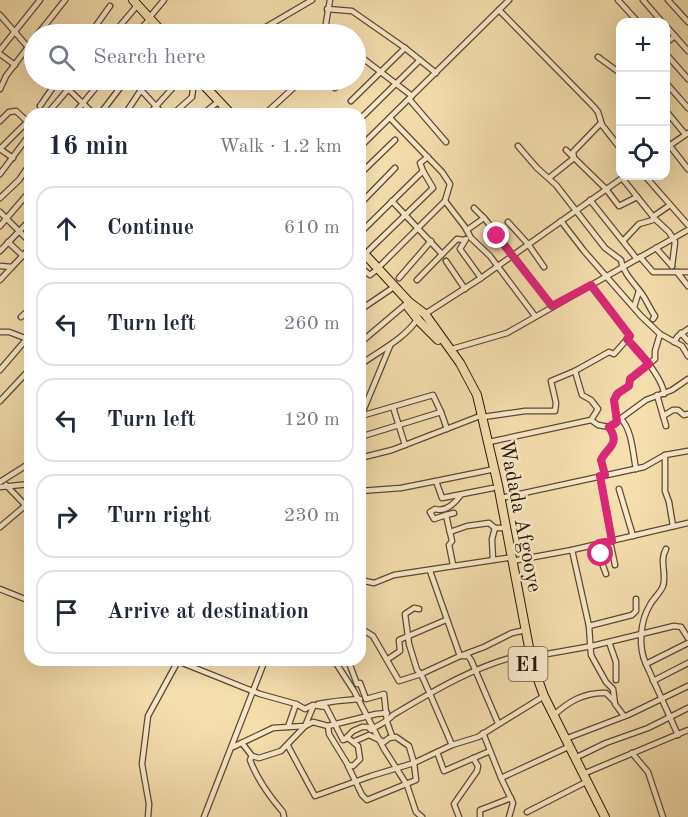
<!DOCTYPE html>
<html lang="en">
<head>
<meta charset="utf-8">
<style>
  body { margin:0; font-family:"Old Standard TT",serif; background:#f2f2f3; color:#1f2937 }
  .controls { position:absolute; right:18px; top:18px; display:grid; overflow:hidden; border-radius:12px; box-shadow:0 6px 24px #0002 }
  .controls button { width:54px; height:54px; display:grid; place-items:center; padding:0; border:0; border-bottom:2px solid #e0e1e3; background:#fff; color:#1f2937; font:30px sans-serif }
  .stop { position:absolute; width:18px; height:18px; margin:-14px; border:4px solid #db2777; border-radius:50%; background:#fff }
  .stop.end { background:#db2777; border-color:#fff; box-shadow:0 2px 6px #0008 }
  .list { margin:0; padding:0; list-style:none }
  h2 { display:flex; justify-content:space-between; align-items:center; height:78px; margin:0; padding:0 24px; font-size:26px }
  h2 small { font-size:20px; font-weight:400; color:#747a83 }
  .list li { display:grid; grid-template-columns:39px 1fr auto; gap:18px; align-items:center; box-sizing:border-box; height:84px; margin:0 12px 12px; padding:0 12px; border:2px solid #e0e1e3; border-radius:18px }
  .list b { display:block; font-size:22px; white-space:nowrap }
  .list em { font-size:20px; font-style:normal; color:#747a83 }
  .icon { flex:none; width:33px; height:33px; fill:none; stroke:currentColor; stroke-width:2; stroke-linecap:round; stroke-linejoin:round }
  .map { position:relative; flex:none; width:688px; height:817px; overflow:hidden }
  .search { position:absolute; background:#fff; box-shadow:0 6px 24px #0002; left:24px; top:24px; width:342px; height:66px; display:flex; align-items:center; gap:15px; box-sizing:border-box; padding:0 21px; border-radius:33px; color:#747a83; font-size:22px }
  .panel { position:absolute; background:#fff; box-shadow:0 6px 24px #0002; left:24px; top:108px; width:342px; height:558px; border-radius:18px }
  .map>svg:first-child { display:block }
  .lines { fill:none; stroke-linecap:round; stroke-linejoin:round }
  .minor-casing { stroke:#5d4832; stroke-width:7 }
  .highway-casing { stroke:#2a1608; stroke-width:10 }
  .minor { stroke:#f9eacb; stroke-width:4.5 }
  .highway { stroke:#f6dfaf; stroke-width:8 }
  .route { stroke:#db2777; stroke-width:8 }
  .labels { text-anchor:middle; stroke-width:5; stroke-linejoin:round; paint-order:stroke }
  .shield { fill:#f9eacb; stroke:#685642; stroke-width:1.5 }
  .shield-label { font-size:20px; font-weight:bold; fill:#2a1608 }
  .street-label { font-size:21px; fill:#2a1608; stroke:#f9eacb }
</style>
</head>
<body>
<div class="map">
<svg width="688" height="817" viewBox="0 0 688 817">
  <rect width="100%" height="100%" fill="#f6dfaf"/>
  <filter id="stains"><feTurbulence type="fractalNoise" baseFrequency=".00333" numOctaves="4"/><feColorMatrix values="0 0 0 0 .2 0 0 0 0 .09 0 0 0 0 .02 0 0 0 .5 -.17"/></filter>
  <radialGradient id="worn" r=".72"><stop offset=".6" stop-color="#630" stop-opacity="0"/><stop offset="1" stop-color="#630" stop-opacity=".3"/></radialGradient>
  <g class="lines">
    <!-- minor casing -->
    <g class="minor-casing">
      <g id="minor">
        <polyline points="618,0 638,22"/>
        <polyline points="643,0 662,22"/>
        <polyline points="668,0 688,22"/>
        <polyline points="327,9 352,11 405,48 436,73"/>
        <polyline points="499,10 594,107 598,112 602,125 620,148"/>
        <polyline points="0,15 34,54"/>
        <polyline points="149,18 164,0"/>
        <polyline points="666,26 688,51"/>
        <polyline points="38,34 65,0"/>
        <polyline points="90,34 110,6"/>
        <polyline points="113,34 135,8"/>
        <polyline points="136,34 147,22"/>
        <polyline points="254,34 312,0"/>
        <polyline points="328,34 326,23 330,0"/>
        <polyline points="666,43 675,36"/>
        <polyline points="0,50 40,0"/>
        <polyline points="356,53 412,96"/>
        <polyline points="0,54 15,65"/>
        <polyline points="666,54 688,79"/>
        <polyline points="598,57 620,73"/>
        <polyline points="356,69 364,60"/>
        <polyline points="153,80 141,90 163,114"/>
        <polyline points="325,80 335,88 344,80"/>
        <polyline points="666,83 688,108"/>
        <polyline points="0,89 6,76 34,39"/>
        <polyline points="68,89 94,114"/>
        <polyline points="409,99 446,142"/>
        <polyline points="351,101 405,48"/>
        <polyline points="40,106 58,80"/>
        <polyline points="666,111 685,134"/>
        <polyline points="47,114 76,80"/>
        <polyline points="74,114 102,80"/>
        <polyline points="100,114 126,80"/>
        <polyline points="125,114 141,90 131,80"/>
        <polyline points="149,114 178,82"/>
        <polyline points="173,114 192,97 193,89 200,80"/>
        <polyline points="203,114 219,101"/>
        <polyline points="265,114 302,80"/>
        <polyline points="390,118 442,172 450,184 445,201 465,227 471,238 490,256 535,316"/>
        <polyline points="360,119 420,60"/>
        <polyline points="0,121 9,112 16,111 30,124"/>
        <polyline points="666,141 688,169"/>
        <path d="M 518,146 L 537,168 L 556,185 L 605,248 L 621,260 C 623,273 635,284 642,294 C 647,301 650,309 655,316 L 653,319"/>
        <polyline points="360,147 509,0"/>
        <polyline points="666,148 688,133"/>
        <polyline points="0,149 28,121"/>
        <polyline points="0,149 13,158"/>
        <polyline points="566,150 606,189 619,206 637,197"/>
        <polyline points="0,174 30,134"/>
        <polyline points="360,174 395,140"/>
        <polyline points="645,176 688,225"/>
        <polyline points="549,178 574,158 573,152 601,123"/>
        <polyline points="622,178 655,219 669,232 675,242 672,266"/>
        <polyline points="0,198 19,180 30,164"/>
        <polyline points="590,200 637,259"/>
        <polyline points="392,201 442,254"/>
        <polyline points="360,204 395,168"/>
        <polyline points="474,208 485,219 552,306"/>
        <polyline points="0,212 30,242"/>
        <polyline points="561,221 584,251 641,316 660,334 682,346 688,356"/>
        <polyline points="508,222 528,244 544,267"/>
        <polyline points="0,226 30,191"/>
        <polyline points="467,230 484,218"/>
        <polyline points="360,233 423,171 420,163 428,157"/>
        <polyline points="466,239 460,249 481,278"/>
        <polyline points="623,241 639,224 653,220 654,216 670,205"/>
        <polyline points="8,242 22,255"/>
        <polyline points="656,248 672,266"/>
        <polyline points="0,251 30,220"/>
        <polyline points="365,254 433,188 423,171"/>
        <polyline points="640,257 653,272 688,272"/>
        <polyline points="446,261 465,289"/>
        <polyline points="0,266 12,267 30,248"/>
        <polyline points="360,267 370,275 375,271"/>
        <polyline points="378,268 445,201"/>
        <polyline points="677,272 688,286"/>
        <polyline points="30,275 28,277 30,288"/>
        <polyline points="399,278 431,241"/>
        <polyline points="0,280 12,267"/>
        <polyline points="417,280 457,239 464,240"/>
        <polyline points="591,286 630,336 614,354 609,352 575,371 582,395 591,400 598,409 591,420 598,425 609,427 646,400 672,390 688,379"/>
        <polyline points="634,307 639,291"/>
        <polyline points="360,310 391,289"/>
        <polyline points="425,314 481,278 625,176"/>
        <polyline points="21,317 30,309"/>
        <polyline points="0,332 9,332 25,338"/>
        <polyline points="681,333 688,341"/>
        <path d="M 627,339 C 639,350 663,379 664,394"/>
        <polyline points="674,342 678,336 688,329"/>
        <polyline points="360,343 406,304"/>
        <polyline points="452,349 507,333 688,230"/>
        <path d="M 360,365 C 379,351 406,338 418,318"/>
        <polyline points="0,370 30,335"/>
        <polyline points="657,395 666,426"/>
        <polyline points="0,401 30,369"/>
        <polyline points="393,407 405,445"/>
        <polyline points="361,416 433,395 441,412"/>
        <polyline points="361,416 390,346"/>
        <polyline points="663,416 673,410 678,410 684,415 688,414"/>
        <polyline points="483,417 525,411 555,411 556,403 551,381 575,371"/>
        <path d="M 622,420 C 632,431 633,454 636,469"/>
        <polyline points="615,424 617,422 614,400 616,395 629,386 630,379 655,359 655,351 660,334"/>
        <polyline points="360,437 441,412 447,429"/>
        <polyline points="489,442 591,420"/>
        <polyline points="665,455 665,491 669,502 673,526"/>
        <polyline points="360,458 392,450 480,416"/>
        <path d="M 605,475 L 601,460 C 607,447 621,445 609,427"/>
        <polyline points="600,476 612,541"/>
        <polyline points="436,481 490,470"/>
        <polyline points="0,482 30,463"/>
        <polyline points="6,485 30,510"/>
        <polyline points="0,487 30,484"/>
        <polyline points="619,489 633,536"/>
        <polyline points="360,491 401,488 436,481 442,498 493,488"/>
        <polyline points="501,498 644,467 665,455 688,451"/>
        <path d="M 446,515 L 434,519 L 430,512 L 435,509 C 445,512 454,504 460,496"/>
        <polyline points="0,527 26,505"/>
        <polyline points="450,533 446,515 454,513"/>
        <polyline points="610,541 615,565"/>
        <polyline points="599,544 602,563 606,574"/>
        <polyline points="572,550 589,626 591,655 606,682 613,689 615,704 624,716"/>
        <polyline points="493,560 492,539 495,528"/>
        <polyline points="512,561 572,550 688,523"/>
        <polyline points="453,565 449,545 452,541 450,532 467,526 489,523 495,528 502,528"/>
        <polyline points="360,580 374,583 394,575 507,558"/>
        <polyline points="0,589 30,601"/>
        <polyline points="419,609 414,608 405,614 409,644 417,670 421,674 430,694 452,745"/>
        <polyline points="589,626 632,615 636,611 636,599"/>
        <polyline points="360,628 373,636 399,681 421,674 460,656 430,571"/>
        <polyline points="609,642 616,662 616,680"/>
        <polyline points="530,657 592,646 674,626 681,627 688,638"/>
        <polyline points="388,659 400,651 399,640 446,620"/>
        <polyline points="175,660 260,694 296,704 305,709 313,705 326,707 343,740 348,738 358,746 360,759 353,766 348,765 329,734 328,726"/>
        <polyline points="334,660 354,691 384,749 407,785 416,812 422,817"/>
        <polyline points="348,660 357,684 360,683 366,699 384,694 387,722 392,736"/>
        <path d="M 646,664 C 638,647 640,621 650,605 C 653,599 661,592 663,586 C 667,574 659,561 666,549"/>
        <polyline points="653,681 688,663"/>
        <path d="M 318,704 C 333,701 345,700 360,699"/>
        <path d="M 553,716 C 568,702 584,692 606,693 L 614,701"/>
        <polyline points="498,723 471,660 468,656 460,656 484,647 512,633 521,631"/>
        <polyline points="288,727 305,726 313,722 328,726 376,714 387,713"/>
        <polyline points="483,733 501,778 513,803 509,817"/>
        <polyline points="678,735 646,664 688,643"/>
        <path d="M 345,739 L 353,731 L 362,727 L 368,727 L 371,730 C 379,724 386,723 393,715 C 435,690 478,664 526,654"/>
        <polyline points="565,739 628,715 688,686"/>
        <polyline points="242,743 252,756 259,758 281,751 305,726 313,707"/>
        <polyline points="288,746 315,796 371,776 414,763 452,745 478,737 541,698"/>
        <polyline points="233,747 273,728 288,727 296,704"/>
        <polyline points="437,752 444,771 490,751"/>
        <polyline points="632,753 648,772 663,817"/>
        <path d="M 252,756 L 250,760 C 257,779 270,797 283,812 L 284,817"/>
        <polyline points="575,758 606,743 648,728 688,708"/>
        <polyline points="348,766 362,795 367,800 416,780 414,763 409,746 396,737 389,738 384,742 369,735 355,741"/>
        <polyline points="583,774 688,730"/>
        <polyline points="501,778 566,748"/>
        <polyline points="527,812 584,783"/>
        <polyline points="148,817 149,804 142,764 148,716 178,661"/>
        <polyline points="204,817 265,660"/>
        <polyline points="459,817 454,804 477,771 478,766 473,758"/>
        <polyline points="480,817 480,810 511,798"/>
      </g>
    </g>
    <!-- highway casing -->
    <g class="highway-casing">
      <g id="highway">
        <polyline points="133,0 164,34"/>
        <polyline points="199,80 231,114"/>
        <polyline points="360,249 409,302 425,314 460,363 477,395 498,485 532,663 544,696 605,817"/>
        <polyline points="408,307 419,321 438,340"/>
      </g>
    </g>
    <!-- minor -->
    <use href="#minor" class="minor"/>
    <!-- highway -->
    <use href="#highway" class="highway"/>
  </g>
  <g class="lines">
    <!-- route -->
    <path class="route" d="M 497,236 L 552,306 L 591,285 L 630,336 L 627,339 L 649,364 L 630,379 L 629,386 L 618,393 L 614,400 L 617,422 L 609,427 C 621,445 607,447 601,460 L 605,475 L 600,476 L 612,541 L 599,543 L 601,554"/>
  </g>
  <g class="labels">
    <!-- shield labels -->
    <rect class="shield" x="508.5" y="647" width="39" height="34" rx="4.5"/>
    <g class="shield-label">
      <text x="528" y="671">E1</text>
    </g>
    <!-- street labels -->
    <g class="street-label">
      <text transform="translate(521 516) rotate(79)" y="7">Wadada Afgooye</text>
    </g>
  </g>
  <rect width="100%" height="100%" filter="url(#stains)"/>
  <rect width="100%" height="100%" fill="url(#worn)"/>
</svg>
<div class="controls">
<button>+</button>
<button>−</button>
<button><svg class="icon" aria-label="locate" viewBox="0 0 24 24"><circle cx="12" cy="12" r="6"/><path d="M12 2v4M12 18v4M2 12h4M18 12h4"/></svg></button>
</div>
<div class="stop" style="left:601px;top:554px"></div>
<div class="stop end" style="left:497px;top:236px"></div>
<div class="search"><svg class="icon" aria-label="search" viewBox="0 0 24 24"><circle cx="10" cy="10" r="6"/><path d="M15 15l6 6"/></svg>Search here</div>
<section class="panel">
<h2>16 min<small>Walk · 1.2 km</small></h2>
<ul class="list">
<li><svg class="icon" aria-label="ahead" viewBox="0 0 24 24"><path d="M12 20V5M6 11l6-6 6 6"/></svg><div><b>Continue</b></div><em>610 m</em></li>
<li><svg class="icon" aria-label="left" viewBox="0 0 24 24"><path d="M17 20v-9H6M10 6l-5 5 5 5"/></svg><div><b>Turn left</b></div><em>260 m</em></li>
<li><svg class="icon" aria-label="left" viewBox="0 0 24 24"><path d="M17 20v-9H6M10 6l-5 5 5 5"/></svg><div><b>Turn left</b></div><em>120 m</em></li>
<li><svg class="icon" aria-label="right" viewBox="0 0 24 24"><path d="M7 20v-9h11M14 6l5 5-5 5"/></svg><div><b>Turn right</b></div><em>230 m</em></li>
<li><svg class="icon" aria-label="arrive" viewBox="0 0 24 24"><path d="M6 21V4h12l-3 4 3 4H6"/></svg><div><b>Arrive at destination</b></div></li>
</ul>
</section>
</div>
</body>
</html>
